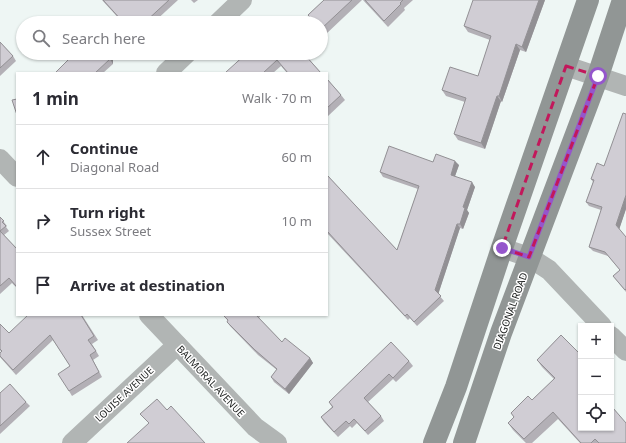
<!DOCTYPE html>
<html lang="en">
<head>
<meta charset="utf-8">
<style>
  body { margin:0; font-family:"Noto Sans",sans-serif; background:#f2f2f3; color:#2b2b33 }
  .controls { position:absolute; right:12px; bottom:12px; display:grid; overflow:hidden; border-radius:0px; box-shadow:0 1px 3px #0004 }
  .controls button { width:36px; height:36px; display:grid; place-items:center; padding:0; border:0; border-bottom:1px solid #e1e1e2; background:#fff; color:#2b2b33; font:20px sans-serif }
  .stop { position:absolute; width:12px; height:12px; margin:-9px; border:3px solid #9556cc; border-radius:50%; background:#fff }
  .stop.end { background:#9556cc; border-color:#fff; box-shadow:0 1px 4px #0008 }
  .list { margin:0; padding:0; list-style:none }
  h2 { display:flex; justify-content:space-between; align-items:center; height:52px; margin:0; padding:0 16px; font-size:17px }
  h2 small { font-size:13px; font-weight:400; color:#7c7c81 }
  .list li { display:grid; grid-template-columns:26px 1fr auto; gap:12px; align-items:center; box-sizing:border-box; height:64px; padding:0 16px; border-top:1px solid #e1e1e2 }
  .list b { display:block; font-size:15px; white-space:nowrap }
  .list p { margin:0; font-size:13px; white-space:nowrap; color:#7c7c81 }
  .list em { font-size:13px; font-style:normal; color:#7c7c81 }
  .icon { flex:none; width:22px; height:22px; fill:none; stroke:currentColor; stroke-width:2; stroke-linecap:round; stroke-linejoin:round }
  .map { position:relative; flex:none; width:626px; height:443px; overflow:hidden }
  .search { position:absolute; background:#fff; box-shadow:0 1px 3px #0004; left:16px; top:16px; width:312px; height:44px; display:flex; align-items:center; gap:10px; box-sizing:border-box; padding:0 14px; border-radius:22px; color:#7c7c81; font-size:15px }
  .panel { position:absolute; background:#fff; box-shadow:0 1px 3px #0004; left:16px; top:72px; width:312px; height:244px; border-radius:0px }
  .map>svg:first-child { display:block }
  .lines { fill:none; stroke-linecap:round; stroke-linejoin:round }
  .street { stroke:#b1b5b4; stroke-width:20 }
  .secondary { stroke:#919695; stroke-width:22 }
  .wall { fill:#b3b0b6 }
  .shaded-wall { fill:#929094 }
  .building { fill:#d0cdd4; stroke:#929094 }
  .route { stroke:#9556cc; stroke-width:5 }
  .marked { fill:none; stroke:#c2185b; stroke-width:3; stroke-dasharray:8 5; stroke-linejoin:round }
  .labels { text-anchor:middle; stroke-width:3; stroke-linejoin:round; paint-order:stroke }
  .street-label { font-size:10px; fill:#212423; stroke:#fff }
</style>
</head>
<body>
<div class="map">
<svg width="626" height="443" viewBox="0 0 626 443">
  <rect width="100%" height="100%" fill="#eef6f4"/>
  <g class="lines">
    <!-- street -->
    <g class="street">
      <polyline points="218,23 242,0"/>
      <polyline points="566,66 626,86"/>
      <polyline points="166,73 187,53"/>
      <polyline points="0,159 17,177"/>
      <polyline points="502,248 529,257 549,270 602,326"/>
      <polyline points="149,315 255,427 277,443"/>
      <polyline points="611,336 626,351"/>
      <polyline points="72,443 177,345"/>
    </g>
    <!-- secondary -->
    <g class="secondary">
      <polyline points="434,443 456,387 502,248 588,0"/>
      <polyline points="464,443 501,333 598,76 623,0"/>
    </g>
  </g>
  <!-- wall -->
  <g class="wall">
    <polygon points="102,0 178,0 153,23 123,23"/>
    <polygon points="191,0 198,0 194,3"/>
    <polygon points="324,0 362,0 325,35 321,31 321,23 314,23 308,15"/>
    <polygon points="363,0 413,0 404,8 405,10 388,27"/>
    <polygon points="545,0 526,52 520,50 502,102 501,101 485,149 458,140 454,134 465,102 446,96 442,90 478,76 490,40 468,32 464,26"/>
    <polygon points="0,42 13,56 16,61 0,76"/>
    <polygon points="75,53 110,53 113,57 113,64 103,73 55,73"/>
    <polygon points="247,53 314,53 314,54 309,59 321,73 287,73 281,66 273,73 227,73"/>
    <polygon points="327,79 341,95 345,100 327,117"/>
    <polygon points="626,114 626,209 619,229 626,237 626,292 613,276 620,270 608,256 593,251 589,247 601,210 589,206 586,202 593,182 591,179 604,166"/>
    <polygon points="433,162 459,165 455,176 475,187 467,210 469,213 463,229 460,228 438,294 444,301 417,326 410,318 408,320 327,233 327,175 397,250 418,189 383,177 380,172"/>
    <polygon points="0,217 7,226 6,227 9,231 4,235 17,249 17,288 12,283 0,294"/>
    <polygon points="82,315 98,340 92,344 99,356 93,360 102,377 72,396 69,391 70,366 53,340 16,375 0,357 0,353 1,352 0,350 0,324 9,333"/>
    <polygon points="223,315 261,315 259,318 282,342 310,358 313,363 289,394 274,382 271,377 277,370 258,355 230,326 227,322 228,321"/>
    <polygon points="561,335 581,428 626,443 580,443 558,419 532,443 526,443 513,430 508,423 514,417 511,413 532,400 554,379 542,367 537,360"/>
    <polygon points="409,361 413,366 396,382 393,379 368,402 381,416 384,421 368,435 357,423 352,428 350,426 338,437 324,422 321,417 332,407 329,402"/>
    <polygon points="0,393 26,402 30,406 0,434"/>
  </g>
  <!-- shaded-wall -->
  <g class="shaded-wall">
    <polygon points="539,0 545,0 526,52 522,47"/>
    <polygon points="516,44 520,50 502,102 499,96"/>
    <polygon points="110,53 113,57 113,64 110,59"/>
    <polygon points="497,96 501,101 485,149 481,143"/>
    <polygon points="455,161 459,165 454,179 451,175"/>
    <polygon points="472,182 475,187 467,210 469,213 463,229 460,224 463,207"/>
    <polygon points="626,195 626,209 619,230 616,225"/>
    <polygon points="457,224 460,228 438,295 435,290"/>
    <polygon points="310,358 313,363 289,394 285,389"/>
  </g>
  <!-- building -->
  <g class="building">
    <polygon points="103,0 169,0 144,23 124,23"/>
    <polygon points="324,0 352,0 321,29 321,23 315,23 308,15"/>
    <polygon points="365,0 403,0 400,3 401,4 384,21"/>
    <polygon points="473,0 539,0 522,47 516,44 499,96 497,96 481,143 454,134 466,98 442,90 450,67 478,76 491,36 464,26"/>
    <polygon points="0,42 13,56 0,68"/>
    <polygon points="75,53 110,53 110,59 95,73 55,73"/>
    <polygon points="247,53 305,53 304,54 321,73 288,73 277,60 263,73 227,73 226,72"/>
    <polygon points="327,79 341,95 327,108"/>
    <polygon points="17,99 17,115 12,100"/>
    <polygon points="623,113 626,114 626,195 616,225 626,237 626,289 625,290 613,276 620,270 605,252 589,247 602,207 586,202 594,180 591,179 597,163 604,166"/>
    <polygon points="389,146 433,162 436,154 455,161 451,175 472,182 463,207 465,208 460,224 457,224 435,290 441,296 414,322 407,314 405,316 327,231 327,175 397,250 419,186 380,172"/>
    <polygon points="0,217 4,221 2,222 6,226 0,231 17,249 17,287 9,278 0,286"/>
    <polygon points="28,315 81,315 94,336 88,340 96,351 90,355 99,372 69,391 58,374 70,366 50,335 13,370 0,356 0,353 2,351 0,349 0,324 9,333"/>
    <polygon points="223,315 256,315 282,342 285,338 310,358 285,389 271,377 277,369 255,350 227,322 228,320"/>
    <polygon points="561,335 581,355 581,428 611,428 611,410 613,408 626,423 626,443 599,443 595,439 591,443 581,443 553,412 524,439 508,423 514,417 511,413 528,396 532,400 555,378 537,360"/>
    <polygon points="391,342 409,361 393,378 389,374 364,398 381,416 365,431 354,419 349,424 346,421 334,432 321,417 333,407 329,402"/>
    <polygon points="10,384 26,402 0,426 0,393"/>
    <polygon points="157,399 167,410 171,406 205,443 127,443 149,423 140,414"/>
  </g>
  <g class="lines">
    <!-- route -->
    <polyline class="route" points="502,248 529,257 598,76"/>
  </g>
  <!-- marked area -->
  <path class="marked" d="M 566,66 L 598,76 L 529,257 L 502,248 Z"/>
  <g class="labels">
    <!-- street labels -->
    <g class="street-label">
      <text transform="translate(510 311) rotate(-70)" y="4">DIAGONAL ROAD</text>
      <text transform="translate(211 381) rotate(47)" y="4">BALMORAL AVENUE</text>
      <text transform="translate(124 394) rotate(-43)" y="4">LOUISE AVENUE</text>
    </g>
  </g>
</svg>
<div class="controls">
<button>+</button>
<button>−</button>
<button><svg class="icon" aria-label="locate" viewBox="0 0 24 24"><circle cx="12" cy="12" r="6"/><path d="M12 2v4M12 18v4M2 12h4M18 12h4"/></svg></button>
</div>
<div class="stop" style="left:598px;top:76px"></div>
<div class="stop end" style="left:502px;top:248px"></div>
<div class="search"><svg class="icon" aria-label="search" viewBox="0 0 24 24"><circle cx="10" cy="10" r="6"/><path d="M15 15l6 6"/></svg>Search here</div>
<section class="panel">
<h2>1 min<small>Walk · 70 m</small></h2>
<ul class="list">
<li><svg class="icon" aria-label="ahead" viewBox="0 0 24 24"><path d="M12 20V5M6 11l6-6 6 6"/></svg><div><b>Continue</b><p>Diagonal Road</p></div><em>60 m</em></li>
<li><svg class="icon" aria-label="right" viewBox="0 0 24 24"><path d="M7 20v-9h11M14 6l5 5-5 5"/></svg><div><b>Turn right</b><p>Sussex Street</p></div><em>10 m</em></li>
<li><svg class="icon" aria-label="arrive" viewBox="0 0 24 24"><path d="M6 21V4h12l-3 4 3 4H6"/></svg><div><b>Arrive at destination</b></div></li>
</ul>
</section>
</div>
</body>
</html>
